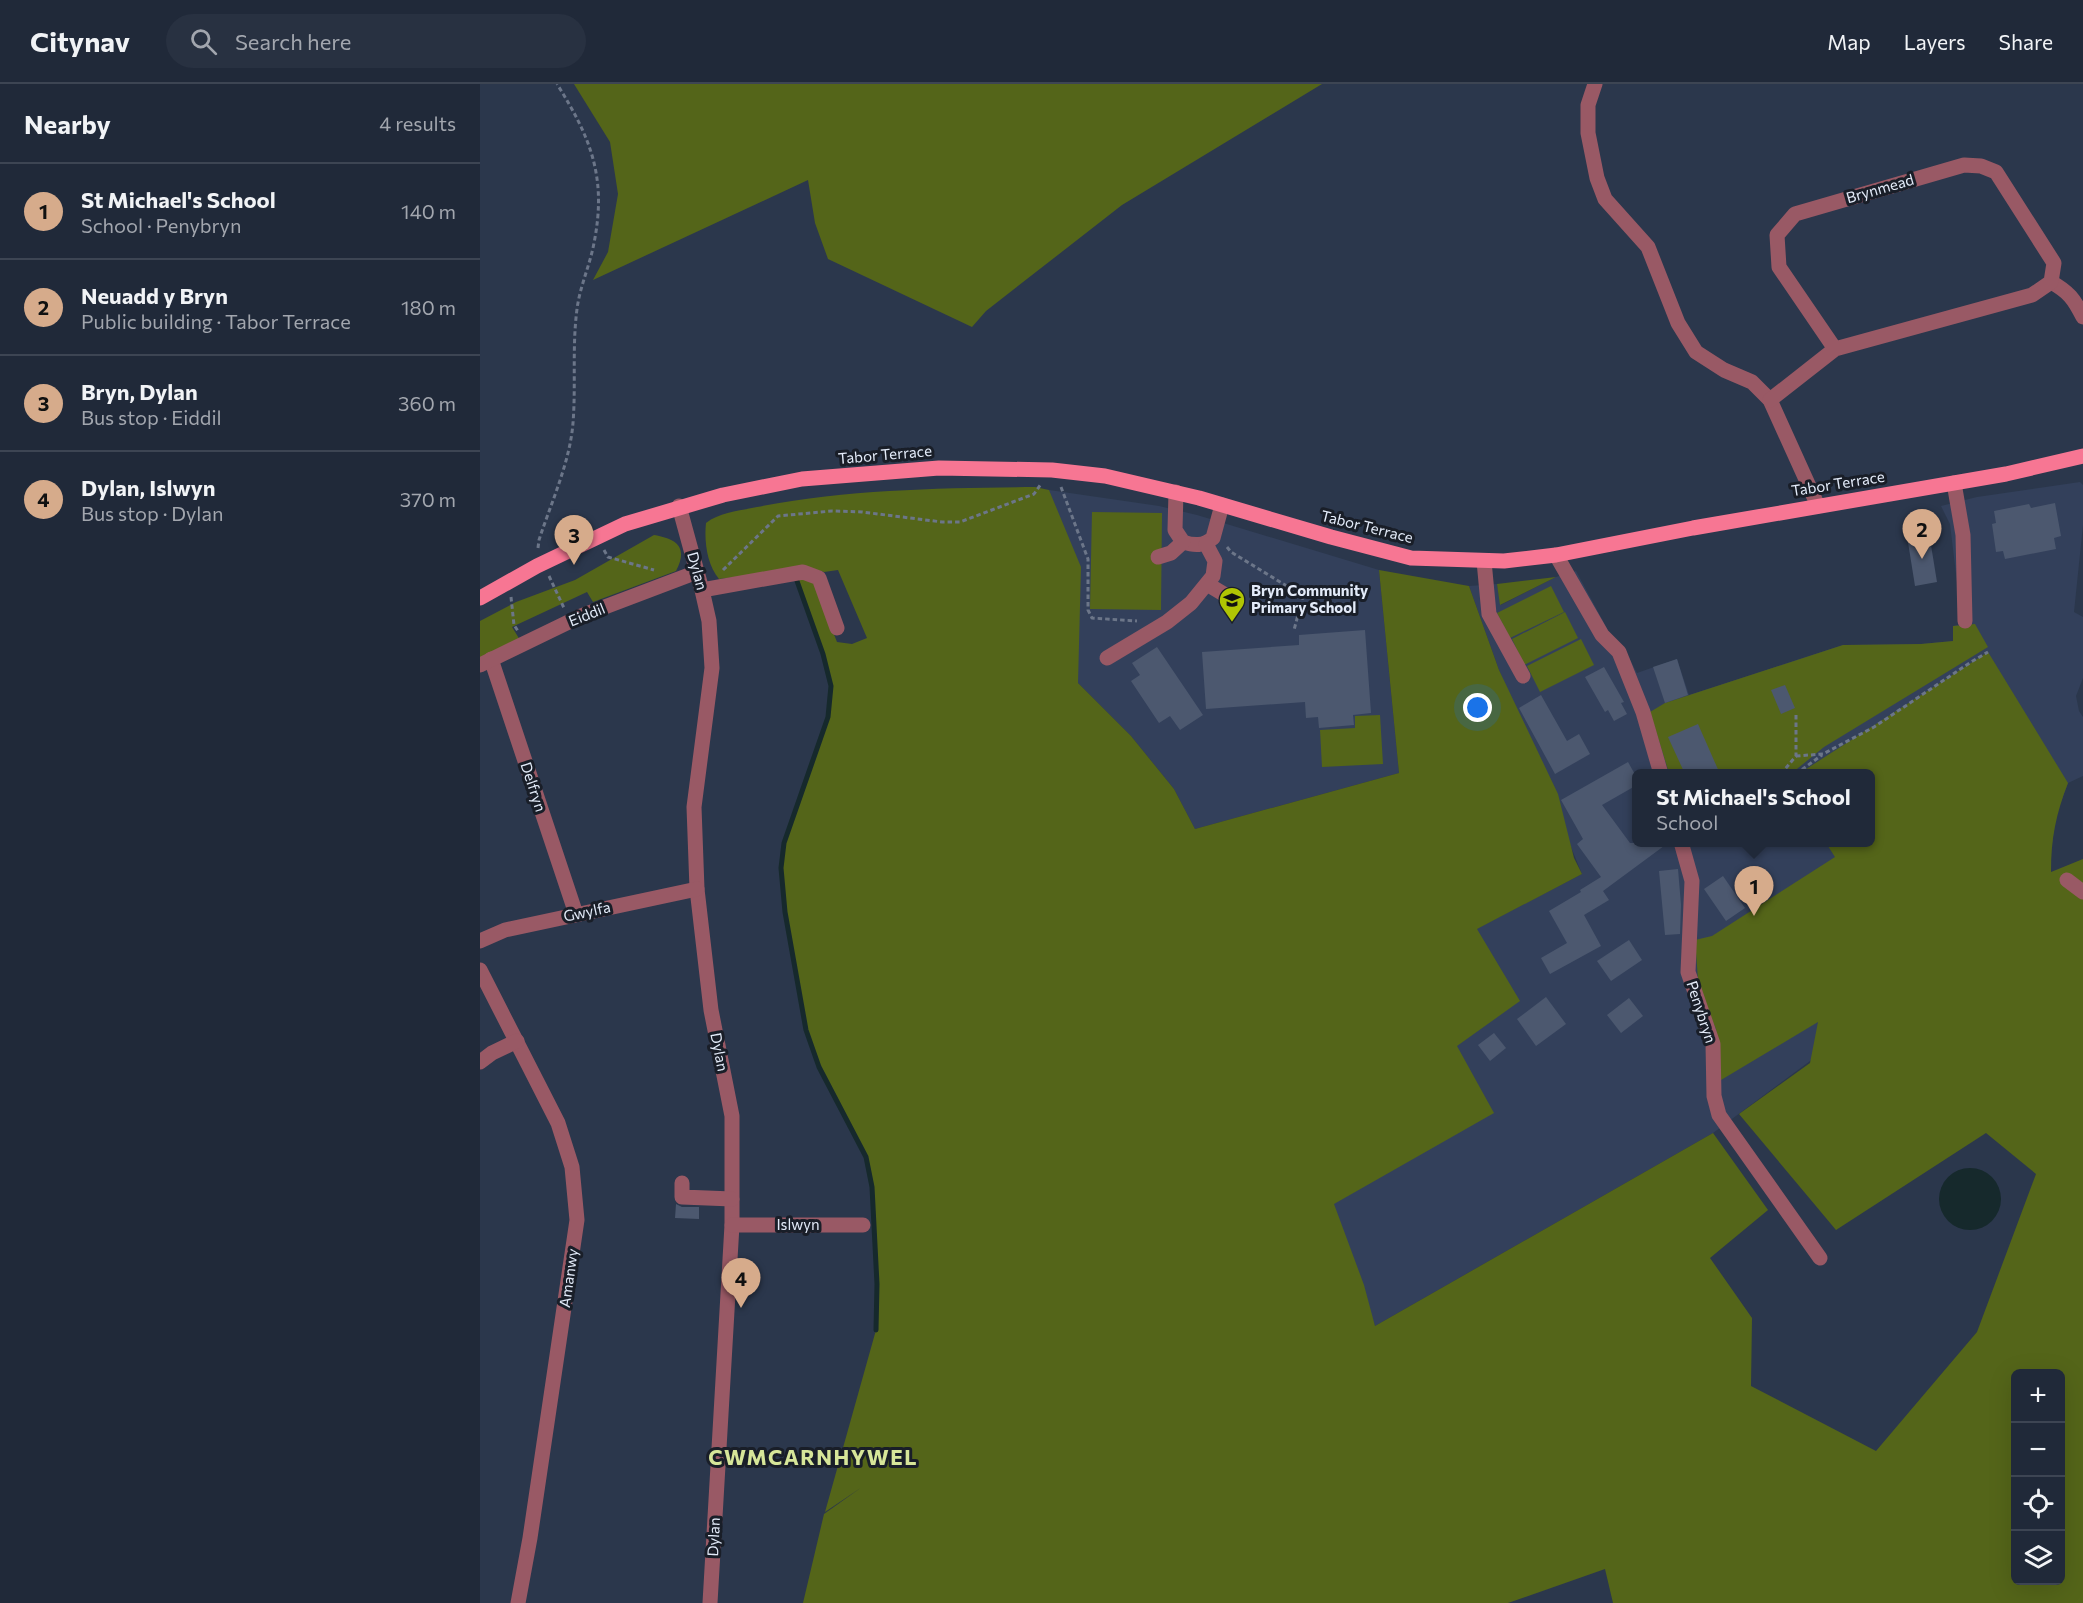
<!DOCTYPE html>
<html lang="en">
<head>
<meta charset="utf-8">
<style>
  body { margin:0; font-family:Commissioner,sans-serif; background:#283141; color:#f1f3f6 }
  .controls { position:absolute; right:18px; bottom:18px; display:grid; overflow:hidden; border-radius:9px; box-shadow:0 6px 24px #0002 }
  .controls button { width:54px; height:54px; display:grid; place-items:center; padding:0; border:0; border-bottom:2px solid #3d4553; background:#202939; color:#f1f3f6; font:30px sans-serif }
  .you { position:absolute; left:998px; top:624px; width:21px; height:21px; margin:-15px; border:4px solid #fff; border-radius:50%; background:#1a73e8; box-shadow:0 0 0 9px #1a73e833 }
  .badge { display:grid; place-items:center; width:39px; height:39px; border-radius:50%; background:#d6ab8b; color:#111; font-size:20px; font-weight:700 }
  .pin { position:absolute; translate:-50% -50px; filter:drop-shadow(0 2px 3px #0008) }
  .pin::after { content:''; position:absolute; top:32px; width:21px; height:18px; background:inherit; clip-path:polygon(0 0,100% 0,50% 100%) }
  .popup { position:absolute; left:1152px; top:685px; width:243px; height:78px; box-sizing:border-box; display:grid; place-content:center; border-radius:9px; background:#202939; filter:drop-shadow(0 2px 4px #0005); font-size:20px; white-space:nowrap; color:#a2a6ae }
  .popup b { font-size:22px; color:#f1f3f6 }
  .popup::after { content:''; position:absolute; left:50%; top:100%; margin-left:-12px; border:12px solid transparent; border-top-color:#202939 }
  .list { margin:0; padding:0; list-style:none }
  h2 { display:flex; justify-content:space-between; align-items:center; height:78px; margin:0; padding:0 24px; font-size:26px }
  h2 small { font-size:20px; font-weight:400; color:#a2a6ae }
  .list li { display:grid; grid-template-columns:39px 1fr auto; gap:18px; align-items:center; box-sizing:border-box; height:96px; padding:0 24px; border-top:2px solid #3d4553 }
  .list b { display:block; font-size:22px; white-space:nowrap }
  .list p { margin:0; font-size:20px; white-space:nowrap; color:#a2a6ae }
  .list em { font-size:20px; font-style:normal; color:#a2a6ae }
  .icon { flex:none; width:33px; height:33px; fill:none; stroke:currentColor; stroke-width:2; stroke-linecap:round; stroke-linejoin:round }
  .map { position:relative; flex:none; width:1603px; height:1519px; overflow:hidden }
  header { display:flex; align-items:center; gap:36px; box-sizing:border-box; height:84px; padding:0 30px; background:#202939; border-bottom:2px solid #3d4553 }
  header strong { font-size:28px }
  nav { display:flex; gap:33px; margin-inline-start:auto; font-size:21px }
  .search { width:420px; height:54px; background:#283141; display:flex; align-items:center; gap:15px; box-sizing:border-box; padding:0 21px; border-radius:33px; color:#a2a6ae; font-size:22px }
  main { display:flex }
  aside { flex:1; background:#202939 }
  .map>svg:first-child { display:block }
  .built { fill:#33405b; fill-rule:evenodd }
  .green { fill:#546519; fill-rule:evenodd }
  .water { fill:#16292c }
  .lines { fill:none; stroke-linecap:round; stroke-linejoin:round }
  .stream { stroke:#16292c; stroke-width:5 }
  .building { fill:#4c586f }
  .path { stroke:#6c7689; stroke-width:3; stroke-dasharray:4.5 3; stroke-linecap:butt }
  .minor { stroke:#995965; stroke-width:15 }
  .major { stroke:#f77693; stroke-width:15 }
  .labels { text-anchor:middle; stroke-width:6; stroke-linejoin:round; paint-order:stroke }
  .street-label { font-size:15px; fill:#e3ebf9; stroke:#191e28 }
  .poi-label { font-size:15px; font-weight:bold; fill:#e3ebf9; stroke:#191e28; text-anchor:start }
  .district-label { font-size:21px; font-weight:bold; letter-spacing:1.5px; fill:#d7e699; stroke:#191e28 }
</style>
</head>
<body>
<header>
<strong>Citynav</strong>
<div class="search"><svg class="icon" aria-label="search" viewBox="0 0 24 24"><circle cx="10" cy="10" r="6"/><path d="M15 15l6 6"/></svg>Search here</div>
<nav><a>Map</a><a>Layers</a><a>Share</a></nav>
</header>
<main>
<aside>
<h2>Nearby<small>4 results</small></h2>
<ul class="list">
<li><span class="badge">1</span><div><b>St Michael's School</b><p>School · Penybryn</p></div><em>140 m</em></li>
<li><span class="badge">2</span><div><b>Neuadd y Bryn</b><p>Public building · Tabor Terrace</p></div><em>180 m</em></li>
<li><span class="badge">3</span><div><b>Bryn, Dylan</b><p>Bus stop · Eiddil</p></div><em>360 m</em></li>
<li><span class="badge">4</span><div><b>Dylan, Islwyn</b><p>Bus stop · Dylan</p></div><em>370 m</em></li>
</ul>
</aside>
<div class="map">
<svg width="1603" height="1519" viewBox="0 0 1603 1519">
  <rect width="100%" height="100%" fill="#2b374c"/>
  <!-- built -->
  <g class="built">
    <path d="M 1600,398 L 1603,401 L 1603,441 L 1594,528 L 1603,533 L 1603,594 L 1596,612 L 1599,627 L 1603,633 L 1603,692 L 1588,699 L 1576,731 L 1571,767 L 1571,798 L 1233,1049 L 895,1242 L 847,1101 L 805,944 L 1102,790 L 1019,586 L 989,502 L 1017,500 L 1021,521 L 1076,493 L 1096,487 L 1129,548 L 1146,568 L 1157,589 L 1197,575 L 1209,611 L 1363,561 L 1441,560 L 1473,557 L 1473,542 L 1482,540 L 1470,440 L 1461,422 L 1497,413 ZM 1157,690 L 1391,690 L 1391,758 L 1157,758 Z"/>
    <polygon points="569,406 679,422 717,431 899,486 919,689 715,745 694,705 651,652 598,599"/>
  </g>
  <!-- green -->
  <g class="green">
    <polygon points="94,0 842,0 642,121 506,227 492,243 348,175 335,139 328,96 113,196 128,168 138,110 130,58"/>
    <path d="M 555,403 L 569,406 L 601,483 L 598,599 L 651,652 L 694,705 L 715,745 L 919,689 L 899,486 L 989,502 L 1019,586 L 1078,710 L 1094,774 L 1102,790 L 997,845 L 1040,917 L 977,962 L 1014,1029 L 854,1120 L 884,1201 L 895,1242 L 1233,1049 L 1288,1126 L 1230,1174 L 1272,1234 L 1271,1302 L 1396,1367 L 1497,1248 L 1556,1090 L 1506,1049 L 1356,1146 L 1259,1030 L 1330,979 L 1338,938 L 1241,996 L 1236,945 L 1219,908 L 1215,856 L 1232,852 L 1355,773 L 1346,759 L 1391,758 L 1391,690 L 1320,689 L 1508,568 L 1588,699 C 1576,730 1571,754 1571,788 L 1603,775 L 1603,1519 L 1133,1519 L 1125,1485 L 1028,1519 L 323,1519 L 344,1430 L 382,1403 L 345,1428 L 396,1246 L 397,1200 L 392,1103 L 386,1073 L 339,983 L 326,946 L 305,828 L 301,784 L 304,759 L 348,633 L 351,602 L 343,569 L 316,494 L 333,497 L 357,558 L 372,560 L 387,554 L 358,486 L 344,488 L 333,485 L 319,485 L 239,495 C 227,481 224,457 226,439 C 240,428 259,427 277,423 C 368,405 462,404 555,403 ZM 1536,1290 L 1580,1290 L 1580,1496 L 1536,1496 Z"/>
    <polygon points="612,428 682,429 681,526 610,525"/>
    <path d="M 174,451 C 198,455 208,464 196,487 L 113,518 L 107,508 L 32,543 L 40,556 L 0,576 L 0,537 L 36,518 L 95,496 Z"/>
    <polygon points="1076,493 1020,521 1017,500"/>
    <polygon points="1071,502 1084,528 1030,554 1017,529"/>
    <polygon points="1085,528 1098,554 1044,581 1032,555"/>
    <polygon points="1495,540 1508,563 1344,663 1312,689 1189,689 1170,628 1185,619 1363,561 1441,560 1473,557 1473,542"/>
    <polygon points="1101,555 1114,581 1060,608 1047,582"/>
    <polygon points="900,631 903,680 842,683 840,646 875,644 875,632"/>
  </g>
  <!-- water -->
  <circle class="water" cx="1490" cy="1115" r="31"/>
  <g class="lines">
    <!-- stream -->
    <polyline class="stream" points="317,497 343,570 351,602 348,633 304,759 301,784 305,828 326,946 339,983 386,1073 392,1103 397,1200 396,1246"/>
  </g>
  <!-- building -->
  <g class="building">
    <polygon points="1575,419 1581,452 1574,454 1576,465 1525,475 1523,467 1516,468 1512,440 1516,439 1514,427 1549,420 1551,424"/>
    <polygon points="1449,449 1457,498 1435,502 1427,452"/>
    <polygon points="885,546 891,629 873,631 874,641 839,644 838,633 826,634 825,618 726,625 722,568 819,561 819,551"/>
    <polygon points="677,563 723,631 700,646 690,632 679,639 651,597 660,591 652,579"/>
    <polygon points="1197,575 1208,611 1185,619 1173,583"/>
    <polygon points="1124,583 1144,618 1141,619 1147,630 1134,637 1128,626 1125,628 1105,593"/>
    <polygon points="1305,601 1315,624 1301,630 1291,606"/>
    <polygon points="1061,611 1087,657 1099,650 1110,670 1075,690 1039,624"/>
    <polygon points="1218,640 1240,690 1205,690 1188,653"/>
    <polygon points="1148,678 1157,694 1157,701 1122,721 1150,759 1188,759 1123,807 1129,816 1104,831 1121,862 1070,890 1061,874 1087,859 1069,827 1101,808 1100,806 1121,793 1097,760 1103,755 1081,716"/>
    <polygon points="1198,785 1201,821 1200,850 1185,851 1179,787"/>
    <polygon points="1243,792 1265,824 1246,837 1224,805"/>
    <polygon points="1149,856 1162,876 1131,897 1117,877"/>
    <polygon points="1066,913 1086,940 1056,962 1037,935"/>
    <polygon points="1149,914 1163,932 1141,949 1127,931"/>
    <polygon points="1014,949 1026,964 1010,977 998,961"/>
    <polygon points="196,1120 202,1123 219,1123 219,1135 195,1134"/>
  </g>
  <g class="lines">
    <!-- path -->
    <g class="path">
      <polyline points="581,403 608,475 608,526 612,534 657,537"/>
      <polyline points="747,463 751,468 823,512 814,546"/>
      <path d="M 58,464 L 59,456 C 71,419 90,378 93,339 C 96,301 92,263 97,225 C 100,202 110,181 114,159 C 127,94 111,54 77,0"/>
      <polyline points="124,466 128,473 174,486"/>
      <polyline points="243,486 298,432 352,427 382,428 462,438 480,438 554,410 561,400"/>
      <polyline points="69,492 84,524"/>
      <polyline points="31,513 34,541 38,547"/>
      <polyline points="1316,672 1343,670 1394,643 1491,578 1508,568"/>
      <polyline points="1301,690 1316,672 1316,631"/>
      <polyline points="1316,690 1342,671"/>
    </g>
    <!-- minor -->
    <g class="minor">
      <polyline points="1115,0 1108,21 1108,49 1117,94 1125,115 1168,163 1198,239 1216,268 1244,286 1272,298 1290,316 1338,422"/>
      <path d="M 1571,198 C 1589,208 1594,215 1603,233"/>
      <polyline points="1290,316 1355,265 1552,211 1571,198 1574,179 1516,88 1501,82 1484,81 1315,130 1297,151 1299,183 1355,265"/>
      <polyline points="1474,399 1483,451 1485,537"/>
      <path d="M 696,408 L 695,446 L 703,458 C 715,462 723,462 733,454 L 742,421"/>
      <polyline points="199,422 222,506 229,537 232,584 214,723 217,805 231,926 252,1032 252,1141 230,1519"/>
      <polyline points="1076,471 1122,551 1139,568 1163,628 1181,690"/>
      <polyline points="678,473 691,469 703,458"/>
      <polyline points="1004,477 1009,530 1043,592"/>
      <polyline points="727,500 747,512"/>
      <polyline points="222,506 323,488 339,494 357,544"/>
      <polyline points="627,574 687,538 711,519 733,492 735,477 726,460"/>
      <polyline points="11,575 96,830"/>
      <polyline points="0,581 101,532 217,488"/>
      <polyline points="1201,758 1212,797 1208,888 1233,960 1234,1012 1239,1031 1340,1174"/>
      <polyline points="1587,796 1603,808"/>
      <polyline points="0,857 25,846 217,805"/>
      <polyline points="0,886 78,1039 92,1083 97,1136 50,1454 38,1519"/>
      <polyline points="0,978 12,969 37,957"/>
      <polyline points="202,1099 202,1113 252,1115"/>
      <polyline points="252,1141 383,1141"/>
    </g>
    <!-- major -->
    <polyline class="major" points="0,514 57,482 145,440 243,411 322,395 459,384 572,386 625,392 719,414 851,453 931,474 1024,477 1076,471 1213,444 1526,390 1603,372"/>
  </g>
  <!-- icons -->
  <defs>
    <g id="school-pin" transform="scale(1.35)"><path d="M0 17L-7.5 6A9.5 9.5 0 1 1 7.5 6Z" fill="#b0c503" stroke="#191e28"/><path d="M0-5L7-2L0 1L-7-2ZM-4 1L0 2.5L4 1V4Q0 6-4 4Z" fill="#111"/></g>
  </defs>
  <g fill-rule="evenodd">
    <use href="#school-pin" x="752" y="516"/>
  </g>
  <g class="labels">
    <!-- street labels -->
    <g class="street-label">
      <text transform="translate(1400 105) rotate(-16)" y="5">Brynmead</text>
      <text transform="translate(405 371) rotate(-5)" y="5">Tabor Terrace</text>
      <text transform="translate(1358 400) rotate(-9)" y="5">Tabor Terrace</text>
      <text transform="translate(887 443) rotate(14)" y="5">Tabor Terrace</text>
      <text transform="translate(217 487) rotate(75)" y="5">Dylan</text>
      <text transform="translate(107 531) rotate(-22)" y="5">Eiddil</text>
      <text transform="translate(53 703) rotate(72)" y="5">Delfryn</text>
      <text transform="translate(107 828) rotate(-12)" y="5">Gwylfa</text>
      <text transform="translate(1221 928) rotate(72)" y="5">Penybryn</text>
      <text transform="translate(239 968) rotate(79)" y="5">Dylan</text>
      <text x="318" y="1146">Islwyn</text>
      <text transform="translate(89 1194) rotate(-82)" y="5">Amanwy</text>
      <text transform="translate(234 1453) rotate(-87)" y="5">Dylan</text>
    </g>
    <!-- poi labels -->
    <g class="poi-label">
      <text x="771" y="512">Bryn Community<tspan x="771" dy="17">Primary School</tspan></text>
    </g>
    <!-- district labels -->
    <g class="district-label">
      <text x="333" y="1381">CWMCARNHYWEL</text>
    </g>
  </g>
</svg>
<div class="controls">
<button>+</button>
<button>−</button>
<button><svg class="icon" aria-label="locate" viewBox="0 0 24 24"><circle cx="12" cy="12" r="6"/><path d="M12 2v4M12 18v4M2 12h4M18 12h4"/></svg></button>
<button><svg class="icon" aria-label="layers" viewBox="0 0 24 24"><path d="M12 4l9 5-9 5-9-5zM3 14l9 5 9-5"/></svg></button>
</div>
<div class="you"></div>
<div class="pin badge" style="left:1274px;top:832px">1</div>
<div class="popup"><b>St Michael's School</b>School</div>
<div class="pin badge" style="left:1442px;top:475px">2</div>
<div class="pin badge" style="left:94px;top:481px">3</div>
<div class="pin badge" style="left:261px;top:1224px">4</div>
</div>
</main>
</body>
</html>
